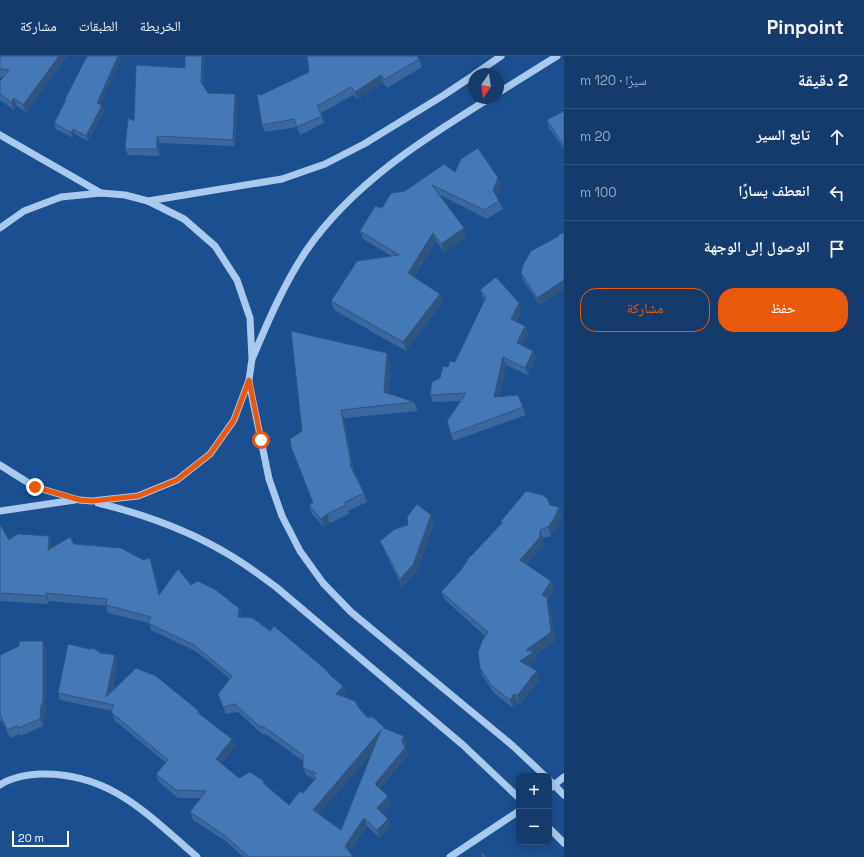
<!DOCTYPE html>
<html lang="ar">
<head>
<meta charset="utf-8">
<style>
  body { margin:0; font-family:"Space Grotesk","Noto Naskh Arabic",sans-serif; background:#214673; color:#f1f3f6; direction:rtl }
  .controls { position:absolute; right:12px; bottom:12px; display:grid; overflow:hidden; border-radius:8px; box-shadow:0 2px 10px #0003 }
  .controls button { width:36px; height:36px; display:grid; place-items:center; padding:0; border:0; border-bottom:1px solid #33557e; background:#143b6b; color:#f1f3f6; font:20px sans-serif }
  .compass { position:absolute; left:468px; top:12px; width:36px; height:36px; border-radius:50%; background:#143b6b; box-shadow:0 2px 10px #0003; rotate:193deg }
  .scale { position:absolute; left:12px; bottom:10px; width:57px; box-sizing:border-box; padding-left:4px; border:2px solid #fff; border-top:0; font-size:11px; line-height:14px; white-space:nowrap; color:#fff; -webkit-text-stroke:3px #1b4f8f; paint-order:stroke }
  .stop { position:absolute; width:12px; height:12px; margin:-9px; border:3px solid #ea580c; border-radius:50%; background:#fff }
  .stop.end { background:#ea580c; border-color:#fff; box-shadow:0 1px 4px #0008 }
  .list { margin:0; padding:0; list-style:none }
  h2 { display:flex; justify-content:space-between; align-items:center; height:52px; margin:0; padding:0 16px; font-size:17px }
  h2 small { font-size:13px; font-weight:400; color:#9dadc1 }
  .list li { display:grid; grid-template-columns:26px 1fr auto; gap:12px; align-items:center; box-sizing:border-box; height:56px; padding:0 16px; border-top:1px solid #33557e }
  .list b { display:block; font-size:15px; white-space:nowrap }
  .list em { font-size:13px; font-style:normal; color:#9dadc1 }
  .actions { display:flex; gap:8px; padding:12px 16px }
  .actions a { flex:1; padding:9px 0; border:1px solid #ea580c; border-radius:16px; text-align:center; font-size:14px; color:#ea580c }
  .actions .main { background:#ea580c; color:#fff }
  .icon { flex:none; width:22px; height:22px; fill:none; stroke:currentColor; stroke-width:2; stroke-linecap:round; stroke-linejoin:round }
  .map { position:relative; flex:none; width:564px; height:801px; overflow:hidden; direction:ltr }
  header { display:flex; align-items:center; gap:24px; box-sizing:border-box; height:56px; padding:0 20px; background:#143b6b; border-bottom:1px solid #33557e }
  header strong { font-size:19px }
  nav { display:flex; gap:22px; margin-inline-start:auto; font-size:14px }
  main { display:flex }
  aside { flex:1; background:#143b6b }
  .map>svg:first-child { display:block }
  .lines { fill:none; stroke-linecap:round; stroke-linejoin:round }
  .minor { stroke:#a9c9ee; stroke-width:7 }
  .wall { fill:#3a679d; fill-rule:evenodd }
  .shaded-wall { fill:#305480 }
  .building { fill:#4478b7; stroke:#305480; fill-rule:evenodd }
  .route { stroke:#ea580c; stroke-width:5 }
</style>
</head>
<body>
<header>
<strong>Pinpoint</strong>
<nav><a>الخريطة</a><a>الطبقات</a><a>مشاركة</a></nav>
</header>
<main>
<aside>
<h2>2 دقيقة<small>سيرًا · 120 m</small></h2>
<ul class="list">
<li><svg class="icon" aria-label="ahead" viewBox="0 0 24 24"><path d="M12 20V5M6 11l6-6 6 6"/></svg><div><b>تابع السير</b></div><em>20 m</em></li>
<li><svg class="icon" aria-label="left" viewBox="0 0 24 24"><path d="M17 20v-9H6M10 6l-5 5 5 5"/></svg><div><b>انعطف يسارًا</b></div><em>100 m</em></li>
<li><svg class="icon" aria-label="arrive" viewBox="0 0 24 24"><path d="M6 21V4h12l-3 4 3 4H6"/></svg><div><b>الوصول إلى الوجهة</b></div></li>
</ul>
<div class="actions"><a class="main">حفظ</a><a>مشاركة</a></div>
</aside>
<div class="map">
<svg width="564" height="801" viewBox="0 0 564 801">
  <rect width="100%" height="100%" fill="#1b4f8f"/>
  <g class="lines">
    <!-- minor -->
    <g class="minor">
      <polyline points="475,18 501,0"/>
      <polyline points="498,37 557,0"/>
      <polyline points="0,79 101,137"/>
      <polyline points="148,145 282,123 325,108 364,88 444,39 474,19"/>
      <polyline points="0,172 24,155 61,141 101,137 125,139 148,145 184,163 215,190 237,224 250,262 252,303 249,324 234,364 210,398 177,424 138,440 92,445 79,444 35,431 0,409"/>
      <path d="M 253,301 C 268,265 284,228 306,195 C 352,128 422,84 490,42"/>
      <polyline points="249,326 269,423 282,460 300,495 323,527 351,556 513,690 545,720"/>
      <path d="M 98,447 C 143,458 188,474 228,498 C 245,508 260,519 276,531 L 463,689 L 519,742"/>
      <polyline points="0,455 75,444"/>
      <polyline points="549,724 564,739"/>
      <path d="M 0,729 C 11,721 26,719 40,718 C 110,716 148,759 197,801"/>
      <polyline points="549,733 564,721"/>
      <polyline points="549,772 564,787"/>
      <polyline points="450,801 519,755"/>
    </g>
  </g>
  <!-- wall -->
  <g class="wall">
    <polygon points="0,0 67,0 26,56 17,50 14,54 0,44 0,25 4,21 0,21"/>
    <polygon points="87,0 122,0 100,48 102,49 104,55 88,85 75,78 73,82 56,73 54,67 65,45 65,43"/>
    <polygon points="185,0 203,0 204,4 203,30 208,37 237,45 235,90 160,87 160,100 128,99 125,93 134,65 185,12"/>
    <polygon points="419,3 422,11 387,32 383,27 358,43 353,39 321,57 324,67 300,79 297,71 265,76 262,69 261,39 309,16"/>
    <polygon points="564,55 564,93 549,72 547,64"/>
    <polygon points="455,116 498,122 501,130 497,141 503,153 487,163 440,139 467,181 444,197 436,185 414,221 443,246 406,295 334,254 331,245 391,200 363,183 360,175 382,152 405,135"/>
    <polygon points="564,176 540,249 523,224 521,217"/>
    <polygon points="480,234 521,255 516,266 525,270 528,278 522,289 533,295 536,302 528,319 506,309 499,341 518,339 526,359 453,385 451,378 460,345 433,346 430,339 440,322 448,311 455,306 485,244 483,242"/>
    <polygon points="391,306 388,337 414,346 418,355 344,362 354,416 354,417 364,437 367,446 348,455 349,458 330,467 324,471 312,458 309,449 313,447 302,375"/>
    <polygon points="550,449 559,451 562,459 557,472 551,480 543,482 543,490 527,508 555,534 547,544 550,551 555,585 535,599 537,604 529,610 540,624 534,630 534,631 520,649 518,646 513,652 494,637 483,621 480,612 485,580 445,544 441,536 461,514 471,500 502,467"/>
    <polygon points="431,459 434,467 416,517 402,531 383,492 380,485 408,469"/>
    <path d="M 0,468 L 9,484 L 49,480 L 51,488 L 51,492 L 74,488 L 153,510 L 160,539 L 191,529 L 239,552 L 242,559 L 242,561 L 331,620 L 343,630 L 346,638 L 343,640 L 359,652 L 367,661 L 385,673 L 404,680 L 407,687 L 405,692 L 408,699 L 380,733 L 391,748 L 382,757 L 391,770 L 380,782 L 367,770 L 349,796 L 353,801 L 243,801 L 227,786 L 193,764 L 190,756 L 201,742 L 178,742 L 159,726 L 156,718 L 166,707 L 114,664 L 112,655 L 60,644 L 58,637 L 101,597 L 115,599 L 117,607 L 112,636 L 199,655 L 200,658 L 232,683 L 235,690 L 221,708 L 239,722 L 266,730 L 289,749 L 303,737 L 315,724 L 314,723 L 306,719 L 303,712 L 303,705 L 267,679 L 262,678 L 238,656 L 226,658 L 218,638 L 230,623 L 197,596 L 151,574 L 149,567 L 108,557 L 106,550 L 49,545 L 48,548 L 0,545 ZM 373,695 L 341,774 L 319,758 Z"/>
    <polygon points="43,585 46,593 46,654 44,658 43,670 21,680 20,678 10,682 2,665 0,665 0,599"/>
  </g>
  <!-- shaded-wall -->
  <g class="shaded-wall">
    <polygon points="59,0 67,0 26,56 23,49"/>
    <polygon points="118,0 122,0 99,52 97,47"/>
    <polygon points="202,0 203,0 204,4 203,33 201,26"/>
    <polygon points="381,19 383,27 358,43 355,36"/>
    <polygon points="235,38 237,45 235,90 233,84"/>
    <polygon points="14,42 17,50 14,54 11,46"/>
    <polygon points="102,49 104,55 88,85 86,80"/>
    <polygon points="73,73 75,78 73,82 71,77"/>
    <polygon points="157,80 160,87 160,100 157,93"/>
    <polygon points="498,122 501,130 496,143 493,134"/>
    <polygon points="464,172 467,181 444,197 441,188"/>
    <polygon points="433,177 436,185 411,226 408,217"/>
    <polygon points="564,224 564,233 540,249 537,242"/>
    <polygon points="440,238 443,246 406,295 403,286"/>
    <polygon points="519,247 521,255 513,271 511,263"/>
    <polygon points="525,270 528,278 519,295 517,287"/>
    <polygon points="533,295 536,302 528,319 525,312"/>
    <polygon points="387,297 391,306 387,344 384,336"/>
    <polygon points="503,301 506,309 497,349 494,341"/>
    <polygon points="341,354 344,362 354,416 354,418 350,409"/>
    <polygon points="559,451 562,459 557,472 551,480 548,471"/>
    <polygon points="327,458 330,467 324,471 321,463"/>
    <polygon points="431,459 434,467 416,517 402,531 400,523"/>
    <polygon points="540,474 543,482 543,490 523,512 520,504"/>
    <polygon points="49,480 51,488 51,501 48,494"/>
    <polygon points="150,502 153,510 162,547 159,539"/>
    <polygon points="551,525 555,534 547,544 550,551 555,585 535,599 537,604 524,614 520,605 526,594 542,539"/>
    <polygon points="46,537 49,545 48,548 46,540"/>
    <polygon points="239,552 242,559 241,569 238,561"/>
    <polygon points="43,585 46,593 46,654 44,658 43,670 40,663"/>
    <polygon points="115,599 117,607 109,648 106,641"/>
    <polygon points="537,615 540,624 534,630 534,631 520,649 517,640 530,622"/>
    <polygon points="343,630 346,638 339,646 336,638"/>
    <polygon points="514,638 518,646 513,652 510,644"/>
    <polygon points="381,674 384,682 316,762 313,754"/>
    <polygon points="404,680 407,687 405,692 408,699 378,736 375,728 402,685"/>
    <polygon points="232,683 235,690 219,711 216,703"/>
    <polygon points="388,740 391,748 380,760 377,752"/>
    <polygon points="364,762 367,770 348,797 345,790"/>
    <polygon points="388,763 391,770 380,782 377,774"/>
  </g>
  <!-- building -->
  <g class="building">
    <polygon points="0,0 59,0 23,49 14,42 11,46 0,38 0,25 9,14 0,13"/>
    <polygon points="87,0 118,0 97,47 102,49 86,80 73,73 71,77 54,67 66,44 65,43"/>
    <polygon points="185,0 202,0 201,26 208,37 235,38 233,84 157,80 157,93 125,93 128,62 134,65 136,9 185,12"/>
    <polygon points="307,0 417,0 419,3 384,24 381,19 355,36 351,31 317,50 322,60 297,71 294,63 262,69 257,38 261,39 309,16"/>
    <polygon points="564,55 564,90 547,64"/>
    <polygon points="478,92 498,122 493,134 499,145 484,154 432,129 464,172 441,188 433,177 408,217 440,238 403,286 331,245 357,205 399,199 360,175 375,150 382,152 391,137 405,135 444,108 455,116 461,103"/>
    <polygon points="564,176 564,224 537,242 521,217 523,209 531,195 559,180 558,179"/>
    <polygon points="496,221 519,247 511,263 525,270 517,287 533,295 525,312 503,301 494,341 518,339 523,351 451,378 447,365 466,337 430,339 432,326 440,322 443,310 448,311 450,305 455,306 486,241 480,234"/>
    <polygon points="291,275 387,297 384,336 414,346 341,354 351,407 350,409 364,437 345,446 346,449 327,458 321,463 309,449 313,447 291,391 290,383 302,375"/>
    <polygon points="526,435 542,439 547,442 550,449 559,451 554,463 548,471 540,474 540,481 520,504 551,525 542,539 547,542 551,576 526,594 534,596 520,605 537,615 530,622 531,622 517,640 514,638 510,644 491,629 480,612 478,596 482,585 488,576 441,536 461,514 470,500 471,500 502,467 501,465"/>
    <polygon points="417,448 431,459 413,509 400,523 380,485 395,473 408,469 407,461"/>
    <path d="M 0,468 L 9,484 L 18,478 L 49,480 L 48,494 L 70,481 L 74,488 L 121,492 L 143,504 L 150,502 L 159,539 L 178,513 L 191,529 L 198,525 L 216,534 L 239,552 L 238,561 L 253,562 L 270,575 L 274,570 L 325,613 L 331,620 L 343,630 L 336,638 L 355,645 L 359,652 L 367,661 L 373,661 L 384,671 L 383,672 L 404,680 L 402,685 L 405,692 L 375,728 L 388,740 L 377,752 L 388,763 L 377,774 L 364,762 L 345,790 L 353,801 L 249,801 L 224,779 L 190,756 L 206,735 L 176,734 L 156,718 L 168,704 L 111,656 L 114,649 L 58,637 L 68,588 L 89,593 L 93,592 L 101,597 L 115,599 L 106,641 L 136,612 L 156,620 L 199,655 L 197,656 L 232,683 L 216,703 L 239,722 L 250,716 L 264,725 L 263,727 L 289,749 L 300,735 L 303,737 L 316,722 L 313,720 L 316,717 L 303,712 L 303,699 L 264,671 L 259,670 L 235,648 L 223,651 L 218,638 L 232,620 L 194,589 L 148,567 L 151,561 L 106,549 L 107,543 L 46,537 L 46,540 L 0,537 ZM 381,674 L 341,774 L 313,754 Z"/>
    <polygon points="19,585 43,585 43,646 41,650 40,663 18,672 17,670 7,674 0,658 0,599 19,590"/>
    <polygon points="480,796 487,801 483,801"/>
  </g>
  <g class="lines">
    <!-- route -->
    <polyline class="route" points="35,431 80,444 92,445 138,440 177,424 210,398 234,364 249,324 261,384"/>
  </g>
</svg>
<div class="controls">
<button>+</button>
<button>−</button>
</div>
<svg class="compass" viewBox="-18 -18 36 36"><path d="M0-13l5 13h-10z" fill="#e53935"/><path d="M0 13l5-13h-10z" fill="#9dadc1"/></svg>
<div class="scale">20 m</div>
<div class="stop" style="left:261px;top:384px"></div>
<div class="stop end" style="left:35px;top:431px"></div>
</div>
</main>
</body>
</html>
